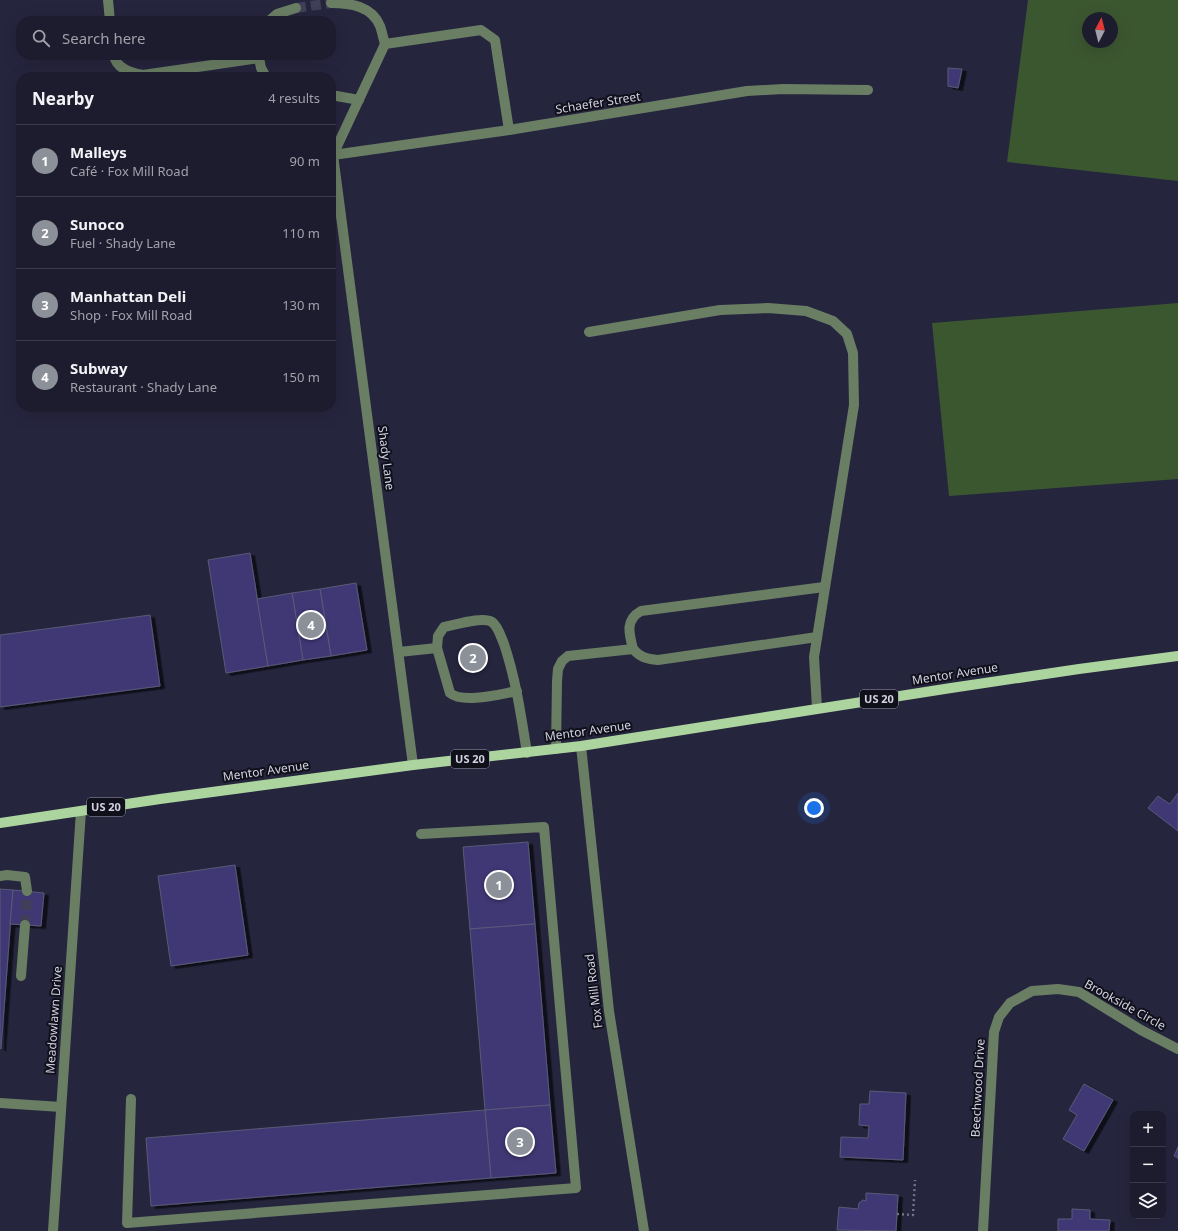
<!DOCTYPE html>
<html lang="en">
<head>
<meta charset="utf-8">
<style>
  body { margin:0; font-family:"Noto Sans",sans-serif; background:#29293a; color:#f1f3f6 }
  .controls { position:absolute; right:12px; bottom:12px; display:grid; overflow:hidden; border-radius:8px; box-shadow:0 4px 16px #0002 }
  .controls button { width:36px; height:36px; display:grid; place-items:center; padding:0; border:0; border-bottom:1px solid #3a3a4a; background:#1c1c2e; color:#f1f3f6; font:20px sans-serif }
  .compass { position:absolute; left:1082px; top:12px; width:36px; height:36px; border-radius:50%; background:#1c1c2e; box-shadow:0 4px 16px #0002; rotate:7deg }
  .you { position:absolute; left:814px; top:808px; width:14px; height:14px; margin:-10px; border:3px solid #fff; border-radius:50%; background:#1a73e8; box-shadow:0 0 0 6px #1a73e833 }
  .badge { display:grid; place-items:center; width:26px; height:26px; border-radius:50%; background:#8c9099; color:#fff; font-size:13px; font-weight:700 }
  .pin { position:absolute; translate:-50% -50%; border:2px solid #fff; box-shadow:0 1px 4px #0006 }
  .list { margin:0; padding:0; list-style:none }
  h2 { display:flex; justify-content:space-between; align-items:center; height:52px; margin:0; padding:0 16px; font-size:17px }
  h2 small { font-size:13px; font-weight:400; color:#a0a1aa }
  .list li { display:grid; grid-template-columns:26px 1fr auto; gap:12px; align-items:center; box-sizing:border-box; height:72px; padding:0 16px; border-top:1px solid #3a3a4a }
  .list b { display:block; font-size:15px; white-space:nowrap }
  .list p { margin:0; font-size:13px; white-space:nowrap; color:#a0a1aa }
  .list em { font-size:13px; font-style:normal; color:#a0a1aa }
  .icon { flex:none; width:22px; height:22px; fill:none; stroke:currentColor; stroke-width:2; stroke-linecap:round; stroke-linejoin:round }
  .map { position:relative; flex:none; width:1178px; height:1231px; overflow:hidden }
  .search { position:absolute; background:#1c1c2e; box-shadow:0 4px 16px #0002; left:16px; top:16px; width:320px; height:44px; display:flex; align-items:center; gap:10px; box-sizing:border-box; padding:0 14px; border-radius:16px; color:#a0a1aa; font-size:15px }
  .panel { position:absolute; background:#1c1c2e; box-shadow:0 4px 16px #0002; left:16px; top:72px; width:320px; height:340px; border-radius:16px }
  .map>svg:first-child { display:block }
  .green { fill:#3b5730; fill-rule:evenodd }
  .building { fill:#3f3975; stroke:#5a5977; filter:url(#shadow) }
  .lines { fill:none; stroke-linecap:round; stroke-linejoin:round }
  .minor-tunnel { stroke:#403f57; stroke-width:10; stroke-dasharray:10 5; stroke-linecap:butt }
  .path { stroke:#737388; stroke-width:2.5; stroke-dasharray:2 3; stroke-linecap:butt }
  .minor { stroke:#6a7e64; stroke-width:10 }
  .major { stroke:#acd49e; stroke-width:10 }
  .labels { text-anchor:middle; stroke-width:4; stroke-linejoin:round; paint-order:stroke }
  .shield { fill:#10101b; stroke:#9898a7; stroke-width:1 }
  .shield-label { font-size:11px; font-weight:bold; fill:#d2d2e3 }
  .street-label { font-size:12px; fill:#d2d2e3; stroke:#10101b }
</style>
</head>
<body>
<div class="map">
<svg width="1178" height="1231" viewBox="0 0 1178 1231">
  <defs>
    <filter id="shadow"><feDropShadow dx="4.5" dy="2.5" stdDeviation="0" flood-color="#0009"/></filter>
  </defs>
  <rect width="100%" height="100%" fill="#26253e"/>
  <!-- green -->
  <g class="green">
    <path d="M 1028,0 L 1178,0 L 1178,181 L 1007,162 ZM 1088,18 L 1112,18 L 1112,42 L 1088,42 Z"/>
    <polygon points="1178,303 1178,479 949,496 932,323"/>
  </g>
  <!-- building -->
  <g class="building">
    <polygon points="948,68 962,69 958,88 948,86"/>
    <polygon points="250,553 268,666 226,673 208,560"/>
    <polygon points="356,583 367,650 331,656 320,589"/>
    <polygon points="320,589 331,656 303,660 292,593"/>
    <polygon points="292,593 303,660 268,666 257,599"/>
    <polygon points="150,615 160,686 0,707 0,635"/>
    <polygon points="1178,793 1178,831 1148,808 1158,796 1170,804"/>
    <polygon points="528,842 535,924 470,929 463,847"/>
    <polygon points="235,865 248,955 171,966 158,876"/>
    <polygon points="0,889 13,890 1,1049 0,1048"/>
    <polygon points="13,890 44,893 41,926 10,924"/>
    <polygon points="535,924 550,1105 485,1110 470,929"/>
    <polygon points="1084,1084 1113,1100 1084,1151 1063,1139 1077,1115 1069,1110"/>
    <polygon points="870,1091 906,1093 903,1160 840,1157 841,1137 868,1138 869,1126 859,1125 860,1104 869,1104"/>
    <polygon points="550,1105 556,1173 491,1178 485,1110"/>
    <polygon points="485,1110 491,1178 151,1206 146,1138"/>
    <polygon points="1178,1147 1178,1158 1174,1156"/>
    <polygon points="866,1193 898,1195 896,1231 837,1230 839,1207 858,1209 859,1203 863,1200 866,1201"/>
    <polygon points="1072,1209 1090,1210 1090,1219 1110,1220 1109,1231 1058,1231 1058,1219 1072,1219"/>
  </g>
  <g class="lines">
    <!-- minor-tunnel -->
    <g class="minor-tunnel">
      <polyline points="296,8 331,3"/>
      <polyline points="25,925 27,891"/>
    </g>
    <!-- path -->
    <polyline class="path" points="897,1214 913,1215 915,1180"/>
    <!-- minor -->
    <g class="minor">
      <polyline points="108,0 110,21"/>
      <path d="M 331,3 C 350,3 372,6 380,26 C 382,31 383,38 385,44"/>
      <polyline points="269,21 277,14 296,8"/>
      <path d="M 114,55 C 116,69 131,73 143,75 L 259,58 L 261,68 L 266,77"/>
      <polyline points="331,95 359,100"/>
      <polyline points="333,155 413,765"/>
      <polyline points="333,155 509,130 747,91 783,89 868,90"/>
      <polyline points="333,155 385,44 481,30 495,40 509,130"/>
      <polyline points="589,332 720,310 768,308 806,311 833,321 847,334 853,353 854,405 814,657 817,708"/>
      <path d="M 437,648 L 450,693 C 463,704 500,694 517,691"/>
      <path d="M 633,649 C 640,657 646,659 658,660 L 817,637"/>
      <path d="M 399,652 L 437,648 L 438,636 L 444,627 C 455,625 483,616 492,622 C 498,626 501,637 504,644 C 516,680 521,715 527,753"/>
      <polyline points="581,746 609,1011 644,1231"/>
      <path d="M 556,749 L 557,681 L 558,669 L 562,661 L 568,656 L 633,649 C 629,633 625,620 641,611 L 824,587"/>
      <polyline points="0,876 7,875 25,877 27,891"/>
      <polyline points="21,976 25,925"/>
      <polyline points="131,1099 127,1223 576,1188 544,827 421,834"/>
      <polyline points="0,1103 61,1107"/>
      <polyline points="53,1231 81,811"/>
      <polyline points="983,1231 994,1032 999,1017 1010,1003 1032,991 1058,989 1079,992 1141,1030 1178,1049"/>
    </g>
    <!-- major -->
    <polyline class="major" points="0,823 160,799 413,765 581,746 951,688 1079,669 1178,656"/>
  </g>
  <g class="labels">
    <!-- shield labels -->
    <g class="shield">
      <rect x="860" y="690" width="38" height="18" rx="3"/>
      <rect x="451" y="750" width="38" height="18" rx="3"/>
      <rect x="87" y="798" width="38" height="18" rx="3"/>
    </g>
    <g class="shield-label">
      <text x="879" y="703">US 20</text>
      <text x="470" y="763">US 20</text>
      <text x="106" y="811">US 20</text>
    </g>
    <!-- street labels -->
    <g class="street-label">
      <text transform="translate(598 103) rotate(-9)" y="4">Schaefer Street</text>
      <text transform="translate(386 458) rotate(83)" y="4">Shady Lane</text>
      <text transform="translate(955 674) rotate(-9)" y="4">Mentor Avenue</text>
      <text transform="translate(588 731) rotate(-8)" y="4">Mentor Avenue</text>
      <text transform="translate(266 771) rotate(-8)" y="4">Mentor Avenue</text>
      <text transform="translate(594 991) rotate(-97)" y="4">Fox Mill Road</text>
      <text transform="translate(1125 1005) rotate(29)" y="4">Brookside Circle</text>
      <text transform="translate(54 1020) rotate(-86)" y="4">Meadowlawn Drive</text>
      <text transform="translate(978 1088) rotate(-87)" y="4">Beechwood Drive</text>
    </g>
  </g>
</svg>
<div class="controls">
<button>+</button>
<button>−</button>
<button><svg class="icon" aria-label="layers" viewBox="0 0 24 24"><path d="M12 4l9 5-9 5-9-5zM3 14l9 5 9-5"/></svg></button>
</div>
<svg class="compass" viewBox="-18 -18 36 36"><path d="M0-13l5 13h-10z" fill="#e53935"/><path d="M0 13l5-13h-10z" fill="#a0a1aa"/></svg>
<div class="you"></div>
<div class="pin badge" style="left:499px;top:885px">1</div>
<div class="pin badge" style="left:473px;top:658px">2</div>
<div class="pin badge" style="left:520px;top:1142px">3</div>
<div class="pin badge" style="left:311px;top:625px">4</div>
<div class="search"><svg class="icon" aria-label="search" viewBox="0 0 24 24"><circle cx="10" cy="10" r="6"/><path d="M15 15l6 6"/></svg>Search here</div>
<section class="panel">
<h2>Nearby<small>4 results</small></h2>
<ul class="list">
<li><span class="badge">1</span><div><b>Malleys</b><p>Café · Fox Mill Road</p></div><em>90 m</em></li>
<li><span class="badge">2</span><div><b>Sunoco</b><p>Fuel · Shady Lane</p></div><em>110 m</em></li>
<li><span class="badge">3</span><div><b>Manhattan Deli</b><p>Shop · Fox Mill Road</p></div><em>130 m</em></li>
<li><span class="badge">4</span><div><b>Subway</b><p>Restaurant · Shady Lane</p></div><em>150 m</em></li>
</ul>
</section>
</div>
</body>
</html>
